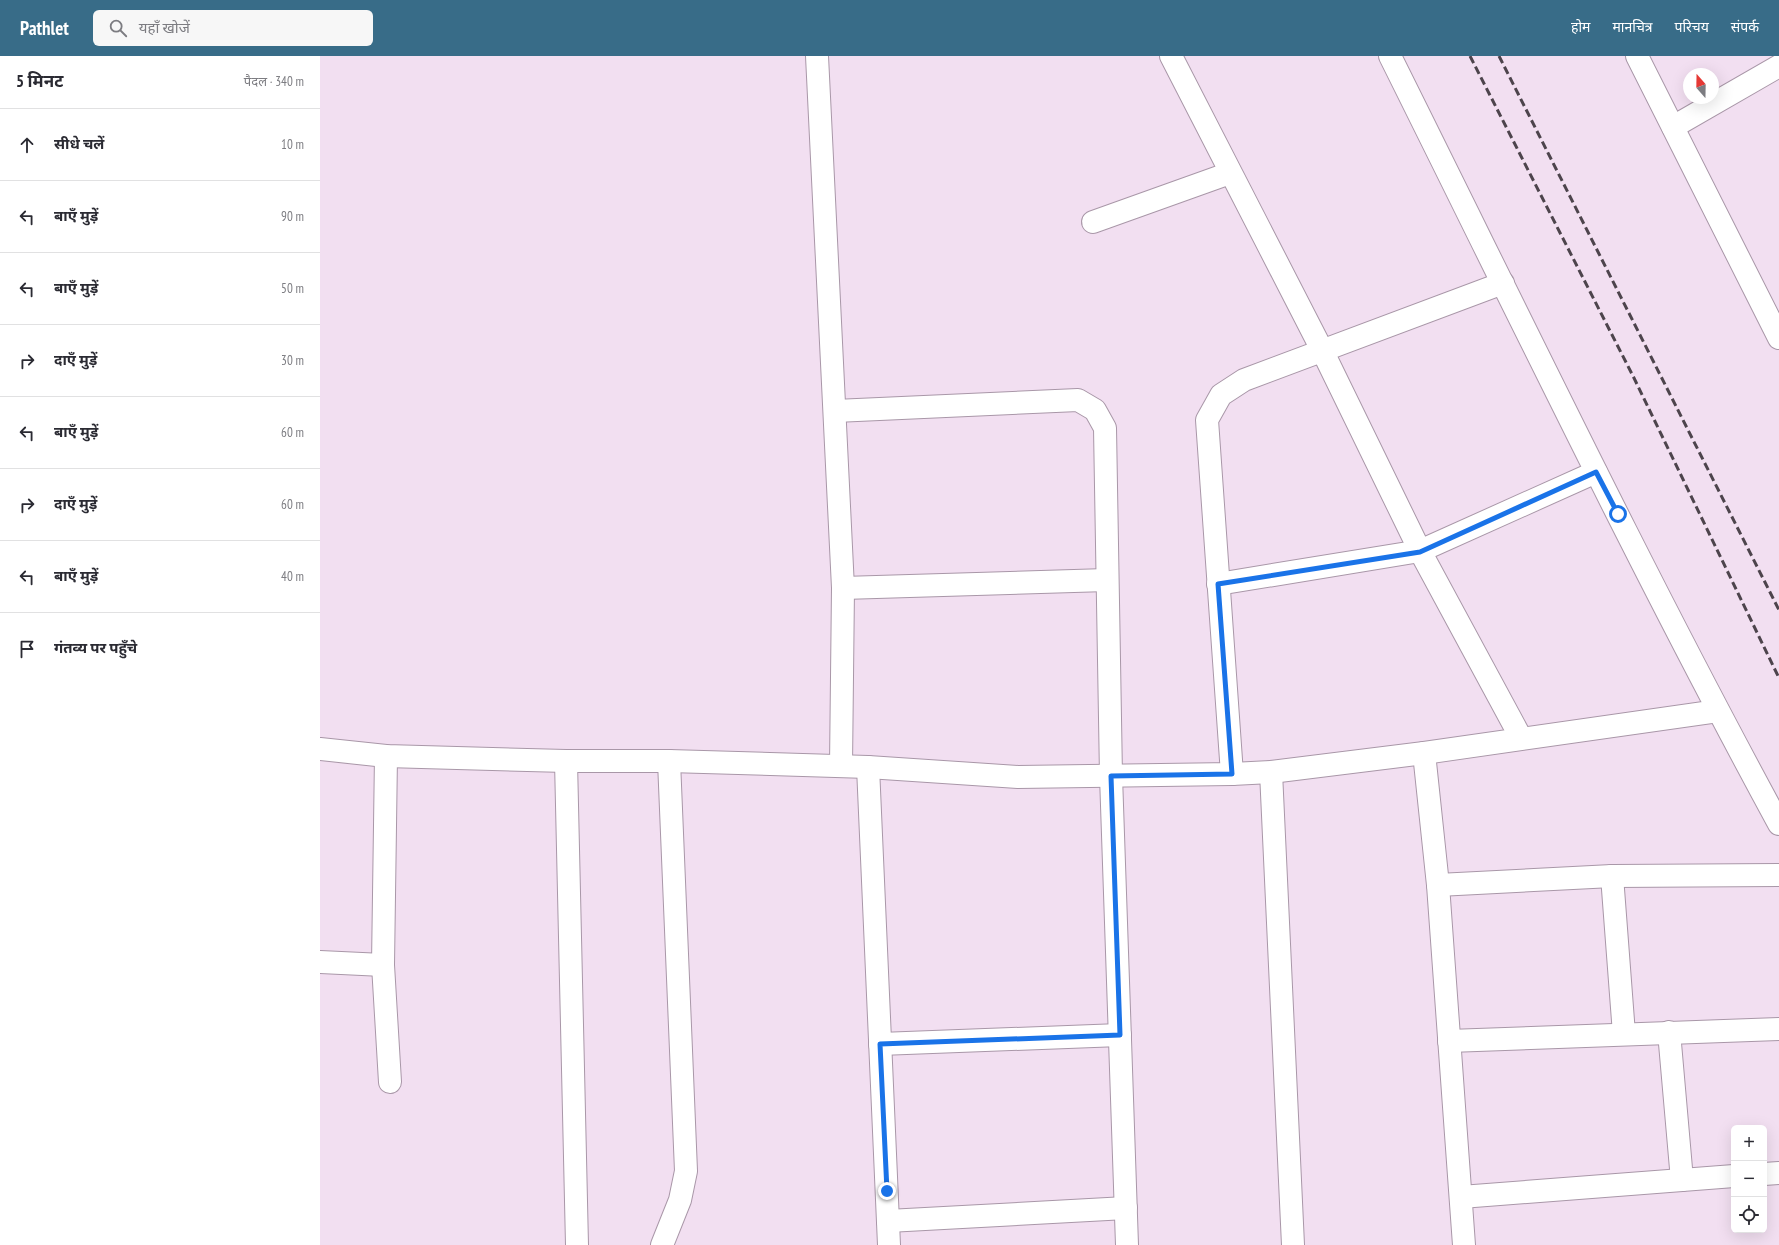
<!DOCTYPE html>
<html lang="hi">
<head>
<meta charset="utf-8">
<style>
  body { margin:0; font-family:"PT Sans Narrow","Noto Sans Devanagari",sans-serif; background:#f7f7f7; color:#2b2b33 }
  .controls { position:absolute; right:12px; bottom:12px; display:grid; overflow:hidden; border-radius:6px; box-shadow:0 4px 16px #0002 }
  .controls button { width:36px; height:36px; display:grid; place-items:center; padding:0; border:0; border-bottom:1px solid #e1e1e2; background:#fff; color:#2b2b33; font:20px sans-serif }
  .compass { position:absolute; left:1363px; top:12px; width:36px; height:36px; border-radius:50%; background:#fff; box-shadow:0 4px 16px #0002; rotate:340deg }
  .stop { position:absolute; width:12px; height:12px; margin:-9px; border:3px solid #1a73e8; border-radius:50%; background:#fff }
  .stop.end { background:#1a73e8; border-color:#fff; box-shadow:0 1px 4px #0008 }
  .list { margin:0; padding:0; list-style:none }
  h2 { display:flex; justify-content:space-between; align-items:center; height:52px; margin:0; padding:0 16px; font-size:17px }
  h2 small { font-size:13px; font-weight:400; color:#7c7c81 }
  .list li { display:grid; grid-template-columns:26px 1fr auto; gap:12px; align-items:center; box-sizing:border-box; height:72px; padding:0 16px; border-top:1px solid #e1e1e2 }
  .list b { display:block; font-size:15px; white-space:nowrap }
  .list em { font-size:13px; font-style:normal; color:#7c7c81 }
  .icon { flex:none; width:22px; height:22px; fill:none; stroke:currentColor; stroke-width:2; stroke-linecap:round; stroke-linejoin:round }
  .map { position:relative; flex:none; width:1459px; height:1189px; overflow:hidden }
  header { display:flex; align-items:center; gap:24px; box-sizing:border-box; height:56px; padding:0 20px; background:#386c88; color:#fff }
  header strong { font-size:19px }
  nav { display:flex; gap:22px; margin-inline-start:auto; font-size:14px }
  .search { width:280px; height:36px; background:#f7f7f7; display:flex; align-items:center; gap:10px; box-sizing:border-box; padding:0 14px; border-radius:6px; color:#7c7c81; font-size:15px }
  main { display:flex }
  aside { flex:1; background:#fff }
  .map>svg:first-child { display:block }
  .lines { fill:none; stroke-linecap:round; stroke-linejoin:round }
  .street-casing { stroke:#a997a8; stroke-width:24 }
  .street { stroke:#fff; stroke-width:22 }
  .rail { stroke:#4d444c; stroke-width:3; stroke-dasharray:8 4; stroke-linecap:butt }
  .route { stroke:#1a73e8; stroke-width:5 }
</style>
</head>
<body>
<header>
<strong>Pathlet</strong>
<div class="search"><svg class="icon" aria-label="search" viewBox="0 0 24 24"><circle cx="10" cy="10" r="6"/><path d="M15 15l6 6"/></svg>यहाँ खोजें</div>
<nav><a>होम</a><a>मानचित्र</a><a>परिचय</a><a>संपर्क</a></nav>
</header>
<main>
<aside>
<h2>5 मिनट<small>पैदल · 340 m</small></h2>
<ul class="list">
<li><svg class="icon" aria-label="ahead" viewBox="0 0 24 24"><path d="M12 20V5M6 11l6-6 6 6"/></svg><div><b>सीधे चलें</b></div><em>10 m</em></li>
<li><svg class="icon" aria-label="left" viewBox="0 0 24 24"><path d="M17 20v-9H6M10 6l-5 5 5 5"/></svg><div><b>बाएँ मुड़ें</b></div><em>90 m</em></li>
<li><svg class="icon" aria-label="left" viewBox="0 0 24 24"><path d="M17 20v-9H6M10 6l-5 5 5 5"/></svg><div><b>बाएँ मुड़ें</b></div><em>50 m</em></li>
<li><svg class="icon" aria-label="right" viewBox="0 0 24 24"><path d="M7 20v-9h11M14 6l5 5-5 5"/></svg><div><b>दाएँ मुड़ें</b></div><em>30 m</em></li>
<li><svg class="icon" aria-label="left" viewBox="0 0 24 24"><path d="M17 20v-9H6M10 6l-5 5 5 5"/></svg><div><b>बाएँ मुड़ें</b></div><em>60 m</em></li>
<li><svg class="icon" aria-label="right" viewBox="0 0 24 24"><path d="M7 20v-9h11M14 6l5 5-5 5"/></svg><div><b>दाएँ मुड़ें</b></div><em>60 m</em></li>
<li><svg class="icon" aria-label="left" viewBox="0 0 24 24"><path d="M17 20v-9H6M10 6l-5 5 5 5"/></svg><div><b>बाएँ मुड़ें</b></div><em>40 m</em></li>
<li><svg class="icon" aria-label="arrive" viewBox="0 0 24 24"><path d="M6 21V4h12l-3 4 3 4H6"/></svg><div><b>गंतव्य पर पहुँचे</b></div></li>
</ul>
</aside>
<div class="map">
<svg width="1459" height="1189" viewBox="0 0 1459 1189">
  <rect width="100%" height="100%" fill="#f2dff1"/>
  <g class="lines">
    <!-- street casing -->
    <g class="street-casing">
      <g id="street">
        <polyline points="497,0 523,532 521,710"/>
        <polyline points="851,0 1002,294 1100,495 1201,682"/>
        <path d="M 1070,0 C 1198,257 1322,516 1459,768"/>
        <polyline points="1317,0 1459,282"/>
        <polyline points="1353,71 1459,10"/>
        <polyline points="773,166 910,117"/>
        <polyline points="515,355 758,344 775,354 785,372 791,720 807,1189"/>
        <polyline points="898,528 1100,495 1276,416"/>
        <polyline points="523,532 787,524"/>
        <polyline points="0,693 66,700 246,705 349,705 548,711 698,721 912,718 951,716 1104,697 1398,655"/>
        <polyline points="1104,697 1118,829 1144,1189"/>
        <polyline points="66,700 63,909 70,1026"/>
        <polyline points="246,705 257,1189"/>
        <polyline points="548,711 569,1189"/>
        <polyline points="951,716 973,1189"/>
        <polyline points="912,718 887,364 901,339 924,324 1183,227"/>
        <polyline points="1292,820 1304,978"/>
        <polyline points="1118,829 1292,820 1459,819"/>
        <polyline points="0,906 63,909"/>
        <polyline points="1349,976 1362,1124"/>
        <polyline points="1129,985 1459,973"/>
        <polyline points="560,988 800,979"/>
        <polyline points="1444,1118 1459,1117"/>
        <polyline points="1141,1141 1414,1120"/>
        <polyline points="568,1165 806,1152"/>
        <polyline points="342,1189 360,1144 366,1115 349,705"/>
      </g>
    </g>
    <!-- street -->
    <use href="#street" class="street"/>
    <!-- rail -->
    <g class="rail">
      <polyline points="1150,0 1314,322 1459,622"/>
      <polyline points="1179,0 1459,554"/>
    </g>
  </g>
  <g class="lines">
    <!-- route -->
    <polyline class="route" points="567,1135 560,988 800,979 791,720 912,718 898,528 1100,496 1276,416 1298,458"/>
  </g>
</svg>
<div class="controls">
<button>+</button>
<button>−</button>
<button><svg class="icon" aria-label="locate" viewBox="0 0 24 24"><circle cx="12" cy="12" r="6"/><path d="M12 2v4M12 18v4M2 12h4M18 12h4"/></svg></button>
</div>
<svg class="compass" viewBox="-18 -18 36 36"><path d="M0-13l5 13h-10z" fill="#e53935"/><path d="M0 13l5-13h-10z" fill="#7c7c81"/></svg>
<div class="stop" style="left:1298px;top:458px"></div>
<div class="stop end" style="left:567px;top:1135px"></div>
</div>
</main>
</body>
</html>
